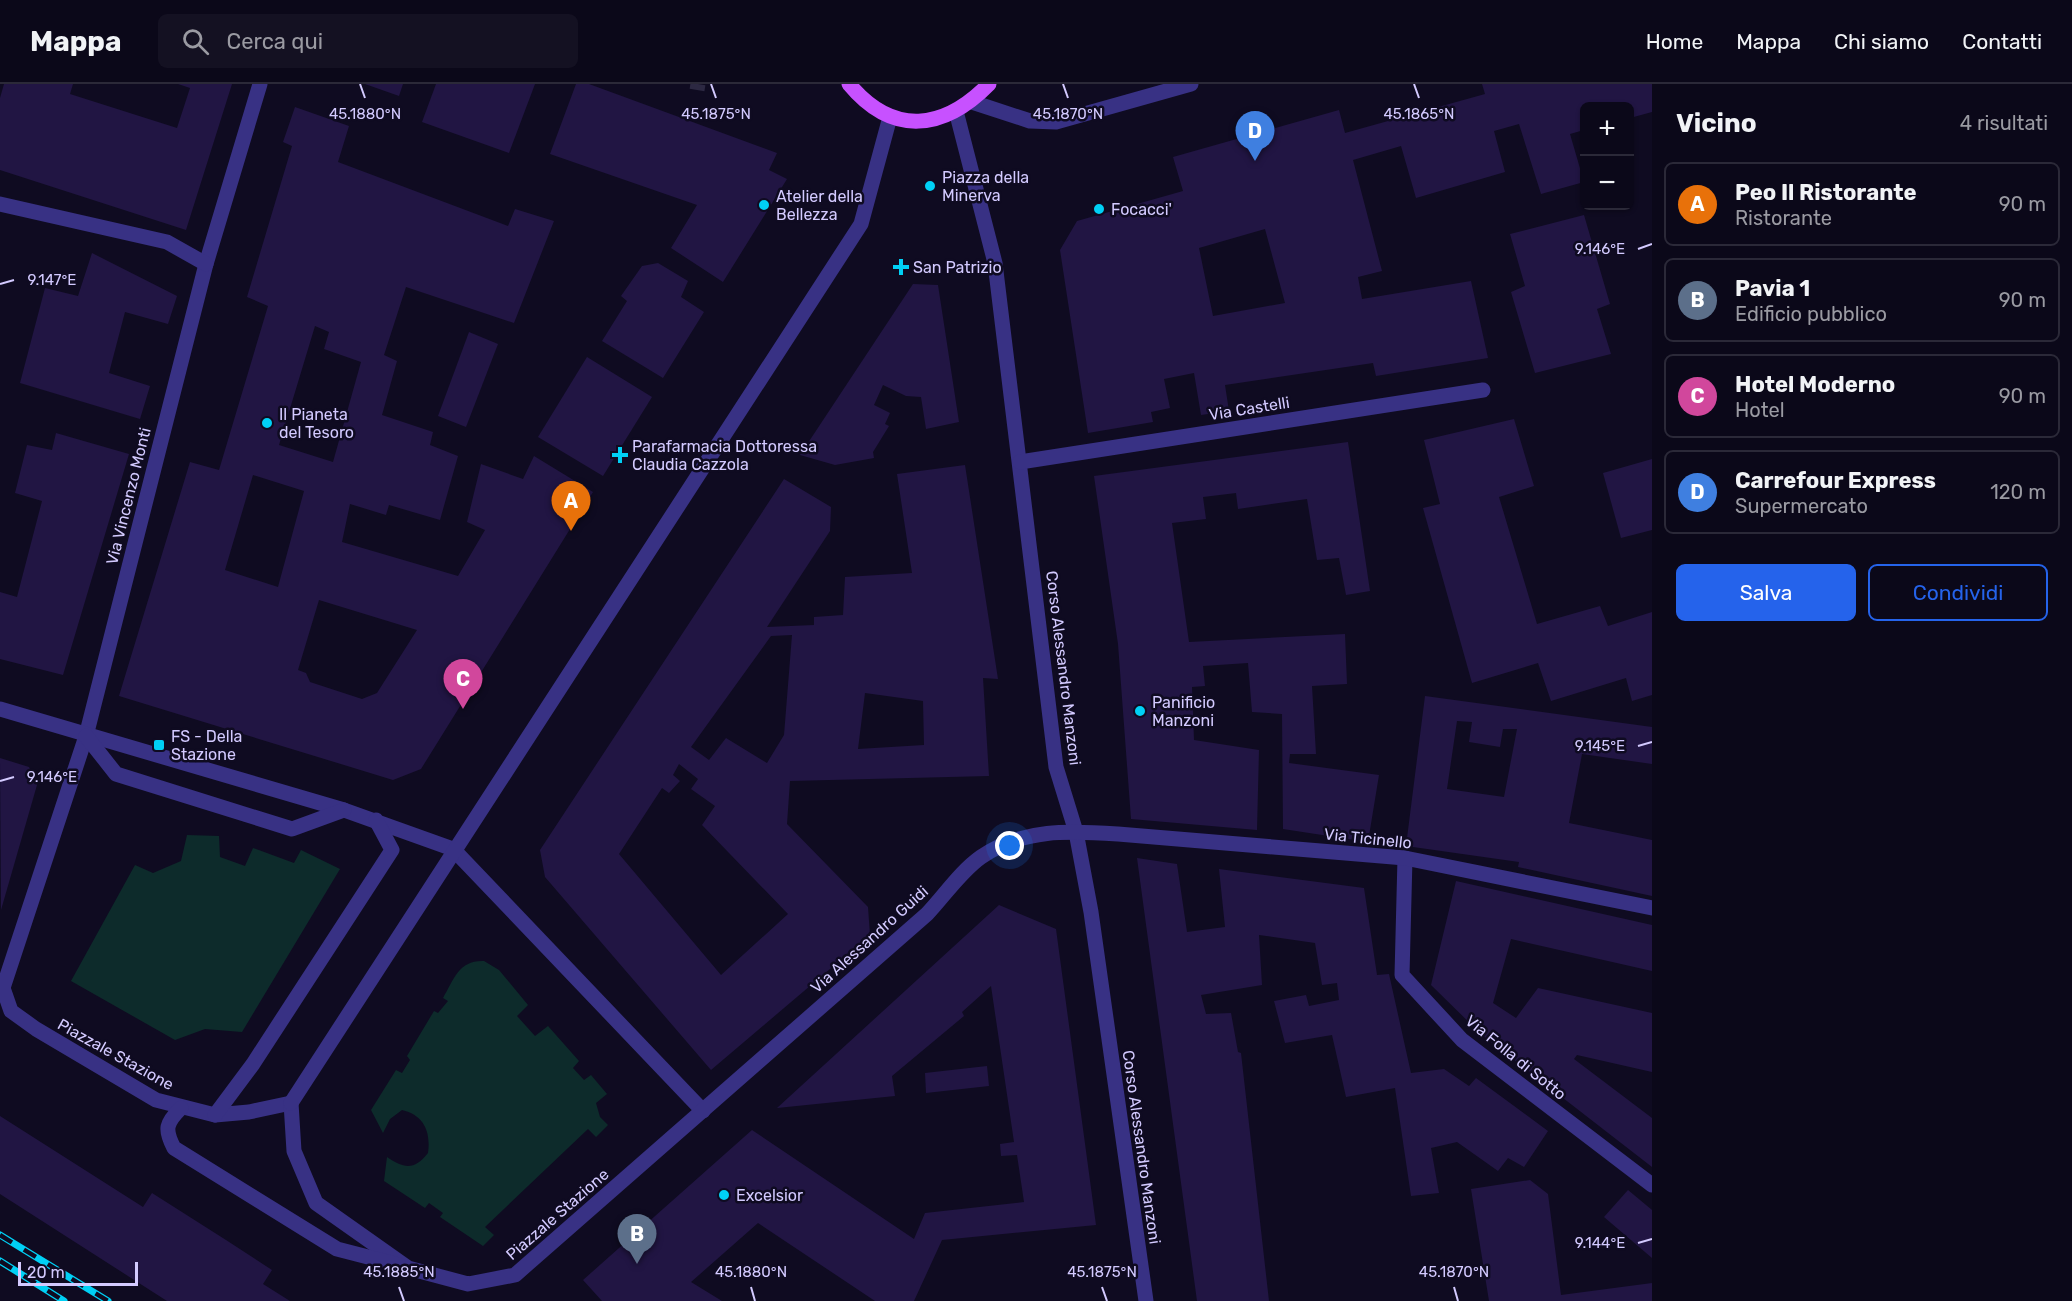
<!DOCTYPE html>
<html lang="it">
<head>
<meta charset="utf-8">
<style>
  body { margin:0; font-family:Rubik,sans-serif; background:#141122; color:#f1f3f6 }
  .controls { position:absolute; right:18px; top:18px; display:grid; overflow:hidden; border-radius:9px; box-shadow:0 2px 4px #0004 }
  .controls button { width:54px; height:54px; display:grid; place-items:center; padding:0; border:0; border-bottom:2px solid #2b2938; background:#0b0819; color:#f1f3f6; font:30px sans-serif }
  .scale { position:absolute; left:18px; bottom:15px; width:120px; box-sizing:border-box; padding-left:6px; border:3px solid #d3caff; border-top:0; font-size:16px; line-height:21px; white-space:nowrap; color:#d3caff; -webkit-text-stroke:4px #0f0b21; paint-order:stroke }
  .you { position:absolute; left:1010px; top:762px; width:21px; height:21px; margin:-15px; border:4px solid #fff; border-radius:50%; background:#1a73e8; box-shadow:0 0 0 9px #1a73e833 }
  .badge { display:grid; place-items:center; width:39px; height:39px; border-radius:50%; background:#2563eb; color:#fff; font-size:20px; font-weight:700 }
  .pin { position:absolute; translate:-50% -50px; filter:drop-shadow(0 2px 3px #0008) }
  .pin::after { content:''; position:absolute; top:32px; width:21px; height:18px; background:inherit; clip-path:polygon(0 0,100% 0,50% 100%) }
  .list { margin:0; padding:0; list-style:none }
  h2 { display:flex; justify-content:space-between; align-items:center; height:78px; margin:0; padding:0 24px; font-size:26px }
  h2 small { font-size:20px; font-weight:400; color:#9a9aa2 }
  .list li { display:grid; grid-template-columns:39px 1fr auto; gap:18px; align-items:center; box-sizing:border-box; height:84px; margin:0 12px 12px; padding:0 12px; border:2px solid #2b2938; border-radius:9px }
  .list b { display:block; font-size:22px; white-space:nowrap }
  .list p { margin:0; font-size:20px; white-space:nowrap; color:#9a9aa2 }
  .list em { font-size:20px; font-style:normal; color:#9a9aa2 }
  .actions { display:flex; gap:12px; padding:18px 24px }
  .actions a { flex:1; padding:14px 0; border:2px solid #2563eb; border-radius:9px; text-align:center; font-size:21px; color:#2563eb }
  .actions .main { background:#2563eb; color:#fff }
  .icon { flex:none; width:33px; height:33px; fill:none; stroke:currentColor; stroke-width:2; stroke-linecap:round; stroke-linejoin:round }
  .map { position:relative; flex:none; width:1652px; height:1217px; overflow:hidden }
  header { display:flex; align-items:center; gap:36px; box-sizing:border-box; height:84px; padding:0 30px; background:#0b0819; border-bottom:2px solid #2b2938 }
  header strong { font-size:28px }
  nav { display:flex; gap:33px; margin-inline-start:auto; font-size:21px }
  .search { width:420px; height:54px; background:#141122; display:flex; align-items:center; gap:15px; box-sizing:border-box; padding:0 21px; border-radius:9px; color:#9a9aa2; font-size:22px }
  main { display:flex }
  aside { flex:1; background:#0b0819 }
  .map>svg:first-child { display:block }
  .green { fill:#0d2b2b }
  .building { fill:#211543; fill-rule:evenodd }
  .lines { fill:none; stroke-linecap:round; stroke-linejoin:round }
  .minor-tunnel { stroke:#2c2842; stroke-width:15; stroke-dasharray:15 8; stroke-linecap:butt }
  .minor { stroke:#383184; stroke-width:15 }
  .major { stroke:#c751ff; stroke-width:15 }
  .rail-casing { stroke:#00d0f5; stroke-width:7 }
  .rail { stroke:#0f0b21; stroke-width:4.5; stroke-dasharray:14; stroke-linecap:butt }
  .ticks { fill:none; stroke:#d3caff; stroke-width:2 }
  .poi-dot { fill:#00d0f5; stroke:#0f0b21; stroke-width:2 }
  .labels { text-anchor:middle; stroke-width:5; stroke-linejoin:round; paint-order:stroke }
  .poi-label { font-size:16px; fill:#d3caff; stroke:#0f0b21; text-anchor:start }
  .street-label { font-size:16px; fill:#d3caff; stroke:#0f0b21 }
  .ticks-label { font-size:15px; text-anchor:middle; fill:#d3caff; stroke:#0f0b21; stroke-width:5; stroke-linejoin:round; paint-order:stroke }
</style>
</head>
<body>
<header>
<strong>Mappa</strong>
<div class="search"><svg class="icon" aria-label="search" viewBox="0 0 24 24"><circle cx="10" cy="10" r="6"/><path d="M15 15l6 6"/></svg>Cerca qui</div>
<nav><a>Home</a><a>Mappa</a><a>Chi siamo</a><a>Contatti</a></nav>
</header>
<main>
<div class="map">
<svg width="1652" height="1217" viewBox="0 0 1652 1217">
  <rect width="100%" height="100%" fill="#0f0b21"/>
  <!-- green -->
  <g class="green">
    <polygon points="187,751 219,752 220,773 245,782 253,764 294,779 301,766 340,785 242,948 205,945 175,956 71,897 135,781 153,789 181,777"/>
    <path d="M 484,877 L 499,886 L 528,921 L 517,932 L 535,952 L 548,942 L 579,977 L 573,984 L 584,996 L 591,991 L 607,1010 L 596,1019 L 600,1033 L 608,1041 L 596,1053 L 588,1045 L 485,1143 L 494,1151 L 483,1162 L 440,1133 L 443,1129 L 429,1119 L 425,1124 L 384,1097 L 387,1073 C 404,1085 415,1086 428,1069 C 431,1048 424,1031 402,1026 L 390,1035 L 383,1049 L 371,1026 L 396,986 L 402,989 L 410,976 L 407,972 L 434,927 L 438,929 L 448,917 L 443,914 C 454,895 459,876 484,877 Z"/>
  </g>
  <!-- building -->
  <g class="building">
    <polygon points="4,0 73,0 70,10 177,44 190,4 178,0 232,0 186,146 0,86 0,14"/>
    <polygon points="365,0 403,0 399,12"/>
    <polygon points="436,0 535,0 509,69 422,38"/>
    <polygon points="576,0 589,0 777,69 769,86 787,95 723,198 671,164 697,121 550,70"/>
    <path d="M 1482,0 L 1652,0 L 1652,28 L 1630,34 L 1630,22 L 1584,22 L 1584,46 L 1570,50 L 1584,98 L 1541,110 L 1519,40 L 1494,47 L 1505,88 L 1416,114 L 1401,62 L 1353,76 L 1382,187 L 1358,193 L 1362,215 L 1471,197 L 1488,274 L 1376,292 L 1373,279 L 1225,301 L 1229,327 L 1201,331 L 1194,289 L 1164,295 L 1170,324 L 1151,328 L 1153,338 L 1088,349 L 1060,166 L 1077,137 L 1183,107 L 1173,73 L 1339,26 L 1345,49 L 1485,10 ZM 1265,145 L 1285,219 L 1213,232 L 1199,164 Z"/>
    <path d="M 295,23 L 349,42 L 338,78 L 508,142 L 515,125 L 554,137 L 514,239 L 406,203 L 384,271 L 397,277 L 382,331 L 433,348 L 430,361 L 458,372 L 440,436 L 389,421 L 386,431 L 350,420 L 342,458 L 458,492 L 485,446 L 467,438 L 481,380 L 523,395 L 534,372 L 593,408 L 421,685 L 393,696 L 119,612 L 190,378 L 219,386 L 268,222 L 247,213 L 292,62 L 283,58 ZM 315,242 L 329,248 L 324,265 L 361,278 L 333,378 L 279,361 ZM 253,391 L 304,407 L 278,503 L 225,486 ZM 319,516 L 417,546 L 377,609 L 362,615 L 310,598 L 306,589 L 298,586 Z"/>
    <polygon points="1584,131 1610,220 1597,225 1611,270 1535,289 1511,208 1525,202 1510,150"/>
    <polygon points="92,169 177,212 168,240 125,228 109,289 150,302 140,335 20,299 45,204 78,212"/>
    <polygon points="658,179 688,197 681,213 704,228 663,294 602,257 627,217 621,212 642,182"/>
    <polygon points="913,200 938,201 959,338 926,345 921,313 906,312 883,301 874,321 890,329 885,340 889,342 873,368 874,374 835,381 800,371"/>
    <polygon points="469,248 498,260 466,343 438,332"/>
    <polygon points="587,273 652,313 603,392 538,353"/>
    <polygon points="1514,335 1534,402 1499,413 1537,540 1600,522 1608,542 1652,528 1652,611 1632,617 1626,594 1551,617 1538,579 1472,599 1423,424 1440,420 1424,356"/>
    <polygon points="56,349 129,370 63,591 0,575 0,508 17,513 42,417 15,409 27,361 52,366"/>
    <polygon points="1348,358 1370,507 1346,511 1339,474 1317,476 1307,415 1238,425 1236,409 1203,413 1206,435 1172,439 1189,558 1345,550 1347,600 1312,602 1316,670 1290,670 1289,679 1379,691 1368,758 1283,745 1282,630 1252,628 1248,579 1203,582 1205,602 1192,603 1194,656 1259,666 1257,746 1131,735 1118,560 1094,392"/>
    <polygon points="1652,375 1652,446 1621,454 1603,389"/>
    <path d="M 965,381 L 998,595 L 983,594 L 989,692 L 790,697 L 787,740 L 868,823 L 870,851 L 711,986 L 545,793 L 540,766 L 784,395 L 831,423 L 830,447 L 767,543 L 814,541 L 814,533 L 843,531 L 845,493 L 912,489 L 897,390 ZM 792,551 L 784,651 L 767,679 L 726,654 L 709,676 L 691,663 L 771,552 ZM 865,609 L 923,617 L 924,661 L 858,665 ZM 679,680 L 698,695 L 691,705 L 715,722 L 702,741 L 788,830 L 721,891 L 619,770 L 662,704 L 669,709 L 680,697 L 673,691 Z"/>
    <path d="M 1425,612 L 1652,643 L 1652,680 L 1582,670 L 1569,739 L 1652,756 L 1652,812 L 1518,783 L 1519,778 L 1406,762 ZM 1457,637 L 1472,638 L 1469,658 L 1500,663 L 1503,645 L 1517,645 L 1504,713 L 1447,705 Z"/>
    <polygon points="0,674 29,683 37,701 1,826"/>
    <polygon points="1137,774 1177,780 1187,848 1225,843 1219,785 1364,804 1377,891 1389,890 1411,989 1444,985 1469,1002 1476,994 1548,1047 1524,1083 1508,1074 1498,1087 1457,1058 1431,1064 1439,1109 1411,1112 1395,1004 1346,1013 1332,951 1285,959 1274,917 1306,911 1309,922 1339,916 1337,899 1322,901 1315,859 1259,851 1262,901 1201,911 1206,930 1231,929 1238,968 1241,969 1269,1217 1197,1217"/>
    <polygon points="1456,797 1652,841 1652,887 1511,855 1493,919 1516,934 1538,904 1652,929 1652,988 1577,971 1574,975 1652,1034 1652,1083 1483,952 1431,901"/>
    <polygon points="999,821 1056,845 1096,1141 942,1156 914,1217 875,1217 758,1139 691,1198 722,1217 602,1217 583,1196 752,1046 914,1155 925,1129 1024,1118 1017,1071 1001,1072 1000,1060 1014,1058 991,902 962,928 964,932 892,992 895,1012 777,1024"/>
    <polygon points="987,982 989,1002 926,1009 925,989"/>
    <polygon points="0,1032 143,1123 152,1109 226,1156 272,1186 263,1200 290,1217 167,1217 0,1110"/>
    <polygon points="1530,1096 1548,1110 1561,1211 1652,1199 1652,1217 1489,1217 1471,1105"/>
    <polygon points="1628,1106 1652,1126 1652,1174 1604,1133"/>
  </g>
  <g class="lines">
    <!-- minor-tunnel -->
    <polyline class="minor-tunnel" points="697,6 698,0"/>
    <!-- minor -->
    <g class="minor">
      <polyline points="260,0 206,180 86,652 3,904 11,927 36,945 156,1016 215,1031 249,1028 291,1019"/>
      <polyline points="972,18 1030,37 1056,38 1191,0"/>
      <polyline points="956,27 995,179 1056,683 1076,748 1091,828 1146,1217"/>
      <polyline points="0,120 167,158 206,180"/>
      <polyline points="1020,378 1483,306"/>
      <polyline points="0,625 344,726 453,765 703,1027"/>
      <polyline points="86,652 116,690 292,745 344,726"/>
      <polyline points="1405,774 1402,891 1462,956 1652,1101"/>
      <path d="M 291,1019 L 294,1067 L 316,1119 L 408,1184 L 468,1200 L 515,1191 L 927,830 C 944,812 961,787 981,773 C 1023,744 1070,747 1118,750 L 1405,774 L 1652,824"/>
      <polyline points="291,1019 861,140 890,33"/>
      <path d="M 181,1024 C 166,1039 164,1045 174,1064 L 337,1165 L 399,1181"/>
      <polyline points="215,1031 253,980 392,766 376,736"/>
    </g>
    <!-- major -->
    <path class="major" d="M 849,0 C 893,53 944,46 989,0"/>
    <!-- rail casing -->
    <g class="rail-casing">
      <g id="rail">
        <polyline points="0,1151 108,1217"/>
        <polyline points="0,1177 64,1217"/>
      </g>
    </g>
    <!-- rail -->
    <use href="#rail" class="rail"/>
  </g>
  <!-- ticks -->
  <path class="ticks" d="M 360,0 L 365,14M 711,0 L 716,14M 1063,0 L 1068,14M 1414,0 L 1419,14M 1638,165 L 1652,160M 0,200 L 14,196M 1638,662 L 1652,658M 0,697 L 14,693M 1638,1159 L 1652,1155M 399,1203 L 404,1217M 751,1203 L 755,1217M 1102,1203 L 1107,1217M 1454,1203 L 1458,1217"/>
  <!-- markers -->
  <g class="poi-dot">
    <circle cx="930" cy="102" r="6"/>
    <circle cx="764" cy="121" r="6"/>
    <circle cx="1099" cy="125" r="6"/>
    <path d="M898 174h6v6h6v6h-6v6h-6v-6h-6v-6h6z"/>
    <circle cx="267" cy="339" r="6"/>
    <path d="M617 362h6v6h6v6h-6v6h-6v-6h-6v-6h6z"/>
    <circle cx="1140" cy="627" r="6"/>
    <rect x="153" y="655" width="12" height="12" rx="3"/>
    <circle cx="724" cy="1111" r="6"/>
  </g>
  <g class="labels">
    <!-- poi labels -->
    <g class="poi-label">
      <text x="942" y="99">Piazza della<tspan x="942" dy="18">Minerva</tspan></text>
      <text x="776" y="118">Atelier della<tspan x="776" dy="18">Bellezza</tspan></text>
      <text x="1111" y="131">Focacci'</text>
      <text x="913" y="189">San Patrizio</text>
      <text x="279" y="336">Il Pianeta<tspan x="279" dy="18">del Tesoro</tspan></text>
      <text x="632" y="368">Parafarmacia Dottoressa<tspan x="632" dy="18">Claudia Cazzola</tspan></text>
      <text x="1152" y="624">Panificio<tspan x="1152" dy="18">Manzoni</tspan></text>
      <text x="171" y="658">FS - Della<tspan x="171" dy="18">Stazione</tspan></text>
      <text x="736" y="1117">Excelsior</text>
    </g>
    <!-- street labels -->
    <g class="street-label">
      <text transform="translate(1249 324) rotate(-9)" y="6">Via Castelli</text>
      <text transform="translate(128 412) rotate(-76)" y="6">Via Vincenzo Monti</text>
      <text transform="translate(1064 584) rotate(83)" y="6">Corso Alessandro Manzoni</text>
      <text transform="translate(1368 754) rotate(6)" y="6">Via Ticinello</text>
      <text transform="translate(869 855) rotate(-42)" y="6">Via Alessandro Guidi</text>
      <text transform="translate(116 970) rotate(29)" y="6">Piazzale Stazione</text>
      <text transform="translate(1516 973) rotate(39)" y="6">Via Folla di Sotto</text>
      <text transform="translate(1142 1063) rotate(82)" y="6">Corso Alessandro Manzoni</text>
      <text transform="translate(557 1130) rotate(-41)" y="6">Piazzale Stazione</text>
    </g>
  </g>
  <g class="ticks-label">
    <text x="365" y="35">45.1880°N</text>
    <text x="716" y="35">45.1875°N</text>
    <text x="1068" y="35">45.1870°N</text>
    <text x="1419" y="35">45.1865°N</text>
    <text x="1600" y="170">9.146°E</text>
    <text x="52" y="201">9.147°E</text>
    <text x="1600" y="667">9.145°E</text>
    <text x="52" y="698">9.146°E</text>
    <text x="1600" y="1164">9.144°E</text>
    <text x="399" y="1193">45.1885°N</text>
    <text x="751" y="1193">45.1880°N</text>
    <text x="1102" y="1193">45.1875°N</text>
    <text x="1454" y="1193">45.1870°N</text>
  </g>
</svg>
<div class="controls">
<button>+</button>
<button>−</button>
</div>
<div class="scale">20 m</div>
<div class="you"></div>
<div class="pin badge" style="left:571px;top:447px;background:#e8710a">A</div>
<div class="pin badge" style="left:637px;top:1180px;background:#5c6f8a">B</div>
<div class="pin badge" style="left:463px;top:625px;background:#d1479c">C</div>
<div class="pin badge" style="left:1255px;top:77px;background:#3f7fe0">D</div>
</div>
<aside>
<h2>Vicino<small>4 risultati</small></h2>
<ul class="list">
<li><span class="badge" style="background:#e8710a">A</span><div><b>Peo Il Ristorante</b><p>Ristorante</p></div><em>90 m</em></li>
<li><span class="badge" style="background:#5c6f8a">B</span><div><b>Pavia 1</b><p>Edificio pubblico</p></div><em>90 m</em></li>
<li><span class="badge" style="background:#d1479c">C</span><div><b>Hotel Moderno</b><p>Hotel</p></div><em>90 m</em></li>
<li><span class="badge" style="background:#3f7fe0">D</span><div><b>Carrefour Express</b><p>Supermercato</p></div><em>120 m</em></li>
</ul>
<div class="actions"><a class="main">Salva</a><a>Condividi</a></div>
</aside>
</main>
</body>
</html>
